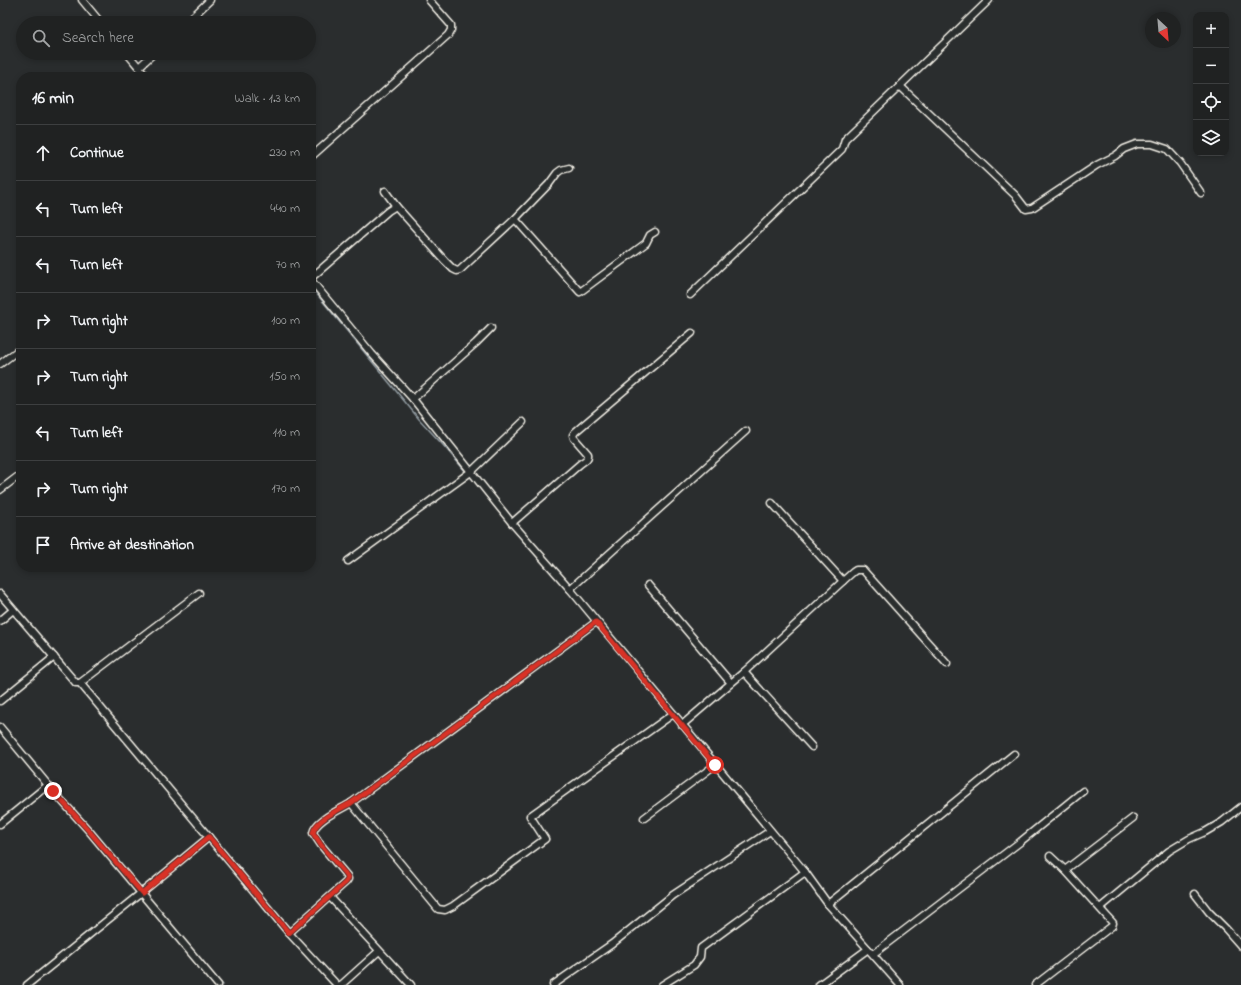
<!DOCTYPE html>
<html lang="en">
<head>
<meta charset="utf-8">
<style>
  body { margin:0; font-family:"Indie Flower",sans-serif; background:#2d2f2f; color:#f1f3f6 }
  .controls { position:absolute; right:12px; top:12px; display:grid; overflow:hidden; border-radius:8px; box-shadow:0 2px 6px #0003 }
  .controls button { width:36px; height:36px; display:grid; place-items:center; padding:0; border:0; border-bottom:1px solid #3d3f40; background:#202222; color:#f1f3f6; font:20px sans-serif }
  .compass { position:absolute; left:1145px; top:12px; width:36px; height:36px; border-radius:50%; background:#202222; box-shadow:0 2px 6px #0003; rotate:154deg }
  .stop { position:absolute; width:12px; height:12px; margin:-9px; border:3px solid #d93025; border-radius:50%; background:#fff }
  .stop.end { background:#d93025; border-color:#fff; box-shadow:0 1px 4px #0008 }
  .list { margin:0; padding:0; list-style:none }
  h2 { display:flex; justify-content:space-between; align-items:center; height:52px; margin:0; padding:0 16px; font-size:17px }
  h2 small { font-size:13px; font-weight:400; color:#a2a4a5 }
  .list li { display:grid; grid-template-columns:26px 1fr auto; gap:12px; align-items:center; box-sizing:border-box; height:56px; padding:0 16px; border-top:1px solid #3d3f40 }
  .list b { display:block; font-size:15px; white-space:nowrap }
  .list em { font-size:13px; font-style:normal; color:#a2a4a5 }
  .icon { flex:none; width:22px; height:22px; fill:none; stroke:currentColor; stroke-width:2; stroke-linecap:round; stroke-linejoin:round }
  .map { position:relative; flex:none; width:1241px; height:985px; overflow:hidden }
  .search { position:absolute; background:#202222; box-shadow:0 2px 6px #0003; left:16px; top:16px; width:300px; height:44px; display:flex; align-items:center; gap:10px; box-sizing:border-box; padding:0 14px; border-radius:22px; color:#a2a4a5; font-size:15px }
  .panel { position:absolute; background:#202222; box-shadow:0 2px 6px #0003; left:16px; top:72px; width:300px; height:500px; border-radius:16px }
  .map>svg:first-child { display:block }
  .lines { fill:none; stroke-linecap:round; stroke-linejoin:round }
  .stream { stroke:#919ba1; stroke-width:1.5 }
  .minor-casing { stroke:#f4f1e8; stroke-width:9 }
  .minor { stroke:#2a2d2e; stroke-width:6 }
  .route { stroke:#d93025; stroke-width:5 }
</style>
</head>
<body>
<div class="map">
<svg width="1241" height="985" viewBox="0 0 1241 985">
  <rect width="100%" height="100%" fill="#2a2d2e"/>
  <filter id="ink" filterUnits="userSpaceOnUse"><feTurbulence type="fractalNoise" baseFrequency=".025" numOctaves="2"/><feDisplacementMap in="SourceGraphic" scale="8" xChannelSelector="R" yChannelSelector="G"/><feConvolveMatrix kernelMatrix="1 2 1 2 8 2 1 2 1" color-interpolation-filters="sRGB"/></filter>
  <g filter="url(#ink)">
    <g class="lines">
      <!-- stream -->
      <g class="stream">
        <polyline points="311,287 419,419 443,445 466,472"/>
        <polyline points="410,400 433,429"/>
        <path d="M 202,824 C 211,832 217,843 226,852 C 237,866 250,878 259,893"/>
        <polyline points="112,864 125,879"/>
        <polyline points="264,899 288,927"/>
        <polyline points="133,903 139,899"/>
        <polyline points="67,956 89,940 105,926"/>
        <polyline points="212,973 223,985"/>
        <polyline points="329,981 333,985"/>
        <polyline points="32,985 60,962"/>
      </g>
      <!-- minor casing -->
      <g class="minor-casing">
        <g id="minor">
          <polyline points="82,0 101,23"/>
          <polyline points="186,23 210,0"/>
          <polyline points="127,53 147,77"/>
          <polyline points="139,67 154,53"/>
          <polyline points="900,86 1016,196 1026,209 1032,208 1097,165 1115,156 1124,149 1137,144 1152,144 1167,149 1180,163 1201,193"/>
          <polyline points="311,157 448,35 451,30 451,25 429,0"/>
          <polyline points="385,191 396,206 445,261 453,269 457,271 460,270 515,219 549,184 557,173 561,170 569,168"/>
          <polyline points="515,219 580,292 646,243 650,235 655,232"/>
          <polyline points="311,278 388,211 396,206"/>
          <polyline points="311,280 372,354 413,399 512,523 570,589 805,872 828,904 900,985"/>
          <polyline points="690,295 842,149 845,139 989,0"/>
          <polyline points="0,364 21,348"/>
          <polyline points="413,399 476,343 491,328"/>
          <polyline points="0,490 21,474"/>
          <polyline points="772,503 843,581"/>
          <path d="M 512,523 L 580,464 C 584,461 589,459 588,454 L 574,438 L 573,435 L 575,432 L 692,333"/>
          <polyline points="348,561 472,471 523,422"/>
          <polyline points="648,585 731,683"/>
          <polyline points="570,589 746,431"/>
          <polyline points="0,594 76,683 80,683 289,933 337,985"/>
          <polyline points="0,621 13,610"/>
          <polyline points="744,672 812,747"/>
          <polyline points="80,683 199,593"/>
          <polyline points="0,701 54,657"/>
          <polyline points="682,725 744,672 843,581 853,572 856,570 863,570 947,664"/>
          <polyline points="0,727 53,791 90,832 141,893 218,985"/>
          <polyline points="351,803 438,909 445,910 453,906 545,839 530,816 673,714"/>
          <polyline points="644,818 715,765"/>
          <polyline points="0,824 48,785"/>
          <polyline points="1065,870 1133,818"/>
          <polyline points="1195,894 1209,912 1226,929 1241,946"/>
          <polyline points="330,897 411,985"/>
          <polyline points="828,904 1014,754"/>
          <polyline points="1100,908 1169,851 1189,839 1205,832 1222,822 1241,807"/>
          <path d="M 289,933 L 346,882 L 348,879 L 347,876 L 321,845 L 313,833 C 315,820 340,810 351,803 L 596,622"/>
          <polyline points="873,954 1020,842 1083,791"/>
          <polyline points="27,985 141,893 209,837"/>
          <polyline points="341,985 379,951"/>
          <polyline points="553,985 612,944 673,895 770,831"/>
          <polyline points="662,985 694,965 700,957 701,948 805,872"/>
          <polyline points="819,985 868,949"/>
          <polyline points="1035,985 1112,926 1113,923 1065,870 1050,856"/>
        </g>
      </g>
      <!-- minor -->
      <use href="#minor" class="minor"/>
    </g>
  </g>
  <g class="lines" filter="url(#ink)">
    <!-- route -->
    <path class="route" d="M 53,791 L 90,832 L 142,893 L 209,837 L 289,933 L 346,882 L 348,879 L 347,876 L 321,845 L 313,833 C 315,820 340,809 351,803 L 596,622 L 715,765"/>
  </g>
</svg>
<div class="controls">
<button>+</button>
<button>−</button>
<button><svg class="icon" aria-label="locate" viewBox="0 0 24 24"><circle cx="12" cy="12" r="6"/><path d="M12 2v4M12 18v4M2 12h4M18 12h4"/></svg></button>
<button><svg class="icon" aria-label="layers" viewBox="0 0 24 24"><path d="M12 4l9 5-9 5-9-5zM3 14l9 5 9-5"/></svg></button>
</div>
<svg class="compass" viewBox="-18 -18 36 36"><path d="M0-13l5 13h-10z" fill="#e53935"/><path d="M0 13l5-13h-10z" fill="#a2a4a5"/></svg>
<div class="stop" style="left:715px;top:765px"></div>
<div class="stop end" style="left:53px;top:791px"></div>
<div class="search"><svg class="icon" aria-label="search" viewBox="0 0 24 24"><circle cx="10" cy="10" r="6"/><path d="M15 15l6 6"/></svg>Search here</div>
<section class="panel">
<h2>16 min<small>Walk · 1.3 km</small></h2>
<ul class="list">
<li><svg class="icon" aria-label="ahead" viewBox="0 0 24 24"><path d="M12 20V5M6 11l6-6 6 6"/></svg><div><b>Continue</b></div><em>230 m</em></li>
<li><svg class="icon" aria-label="left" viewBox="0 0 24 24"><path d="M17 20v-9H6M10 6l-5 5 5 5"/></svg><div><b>Turn left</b></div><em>440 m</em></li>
<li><svg class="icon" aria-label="left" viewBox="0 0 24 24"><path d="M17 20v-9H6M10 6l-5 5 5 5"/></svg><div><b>Turn left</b></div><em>70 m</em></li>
<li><svg class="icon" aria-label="right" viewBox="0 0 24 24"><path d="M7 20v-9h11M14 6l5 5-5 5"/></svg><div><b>Turn right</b></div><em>100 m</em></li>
<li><svg class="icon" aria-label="right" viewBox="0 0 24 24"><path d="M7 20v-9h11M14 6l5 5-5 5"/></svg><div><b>Turn right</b></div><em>150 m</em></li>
<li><svg class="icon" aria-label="left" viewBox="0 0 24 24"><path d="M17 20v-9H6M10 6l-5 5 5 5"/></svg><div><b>Turn left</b></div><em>110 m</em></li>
<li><svg class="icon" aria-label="right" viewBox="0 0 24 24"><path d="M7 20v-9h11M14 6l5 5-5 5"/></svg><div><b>Turn right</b></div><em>170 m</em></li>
<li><svg class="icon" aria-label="arrive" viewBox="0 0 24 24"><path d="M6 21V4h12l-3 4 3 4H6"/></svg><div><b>Arrive at destination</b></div></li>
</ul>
</section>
</div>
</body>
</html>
